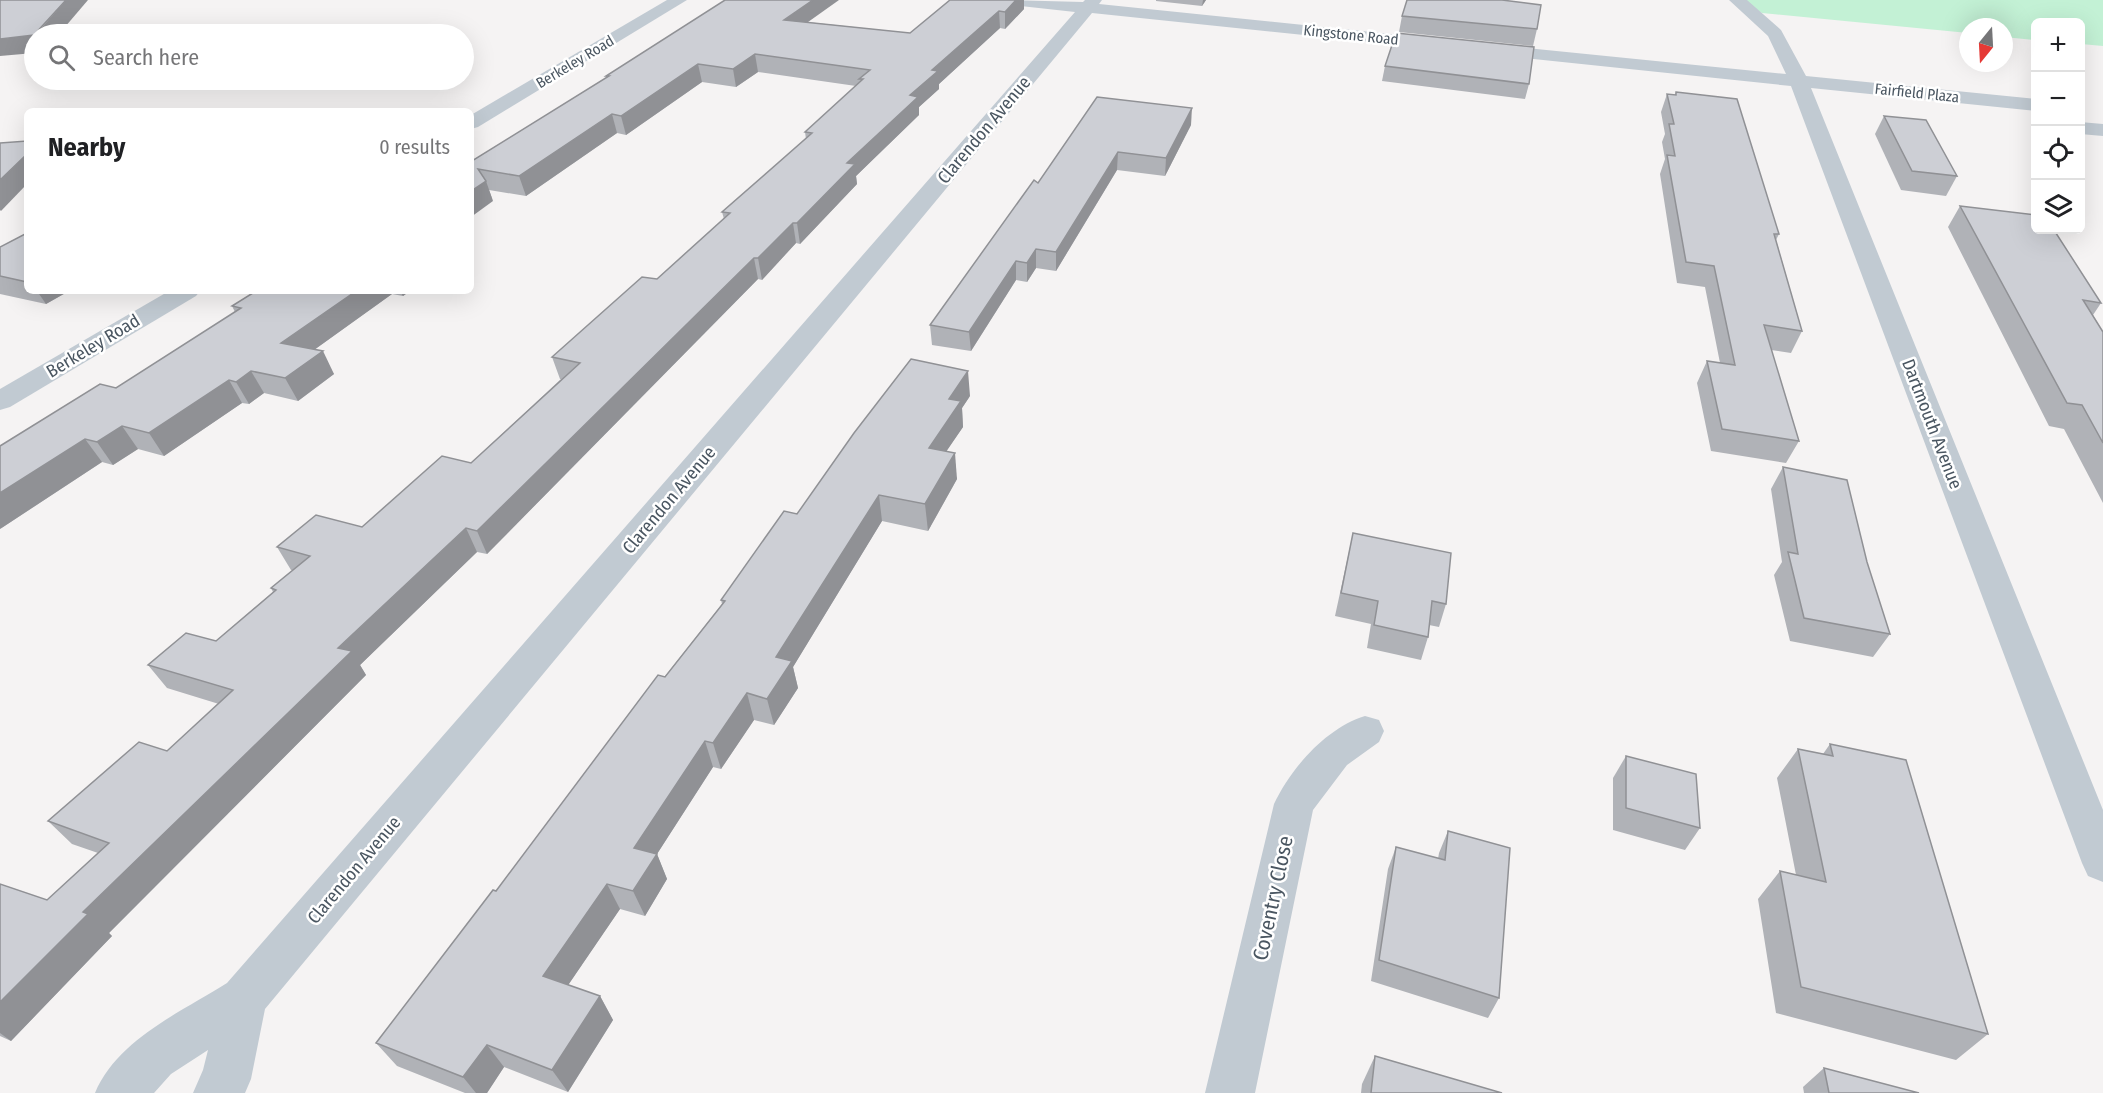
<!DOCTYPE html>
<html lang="en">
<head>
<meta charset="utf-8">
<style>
  body { margin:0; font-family:"Fira Sans Condensed",sans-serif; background:#f2f2f2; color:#202124 }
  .controls { position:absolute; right:18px; top:18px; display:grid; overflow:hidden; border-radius:9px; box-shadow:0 6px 24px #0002 }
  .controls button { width:54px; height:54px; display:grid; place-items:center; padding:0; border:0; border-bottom:2px solid #e0e0e0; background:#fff; color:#202124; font:30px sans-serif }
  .compass { position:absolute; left:1959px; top:18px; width:54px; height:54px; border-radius:50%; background:#fff; box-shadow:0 6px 24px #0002; rotate:198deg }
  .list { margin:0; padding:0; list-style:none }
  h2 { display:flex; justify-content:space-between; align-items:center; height:78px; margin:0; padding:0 24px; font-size:26px }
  h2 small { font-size:20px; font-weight:400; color:#757577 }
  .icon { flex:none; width:33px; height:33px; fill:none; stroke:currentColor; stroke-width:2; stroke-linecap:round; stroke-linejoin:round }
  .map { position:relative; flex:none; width:2103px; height:1093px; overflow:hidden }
  .search { position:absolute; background:#fff; box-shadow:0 6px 24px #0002; left:24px; top:24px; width:450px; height:66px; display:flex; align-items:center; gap:15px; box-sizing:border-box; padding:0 21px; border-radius:33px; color:#757577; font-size:22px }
  .panel { position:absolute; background:#fff; box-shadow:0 6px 24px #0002; left:24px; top:108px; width:450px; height:186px; border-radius:9px }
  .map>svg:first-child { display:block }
  .green { fill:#c3f1d5 }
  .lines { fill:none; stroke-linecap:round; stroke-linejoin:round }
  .minor { fill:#c1cad2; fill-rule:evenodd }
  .wall { fill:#b0b2b7 }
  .shaded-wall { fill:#909195 }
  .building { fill:#cdcfd5; stroke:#909195; stroke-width:1.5 }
  .labels { text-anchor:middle; stroke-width:5; stroke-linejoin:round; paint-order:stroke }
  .far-street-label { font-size:15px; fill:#4a5661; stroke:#fff }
  .street-label { font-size:18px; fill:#4a5661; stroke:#fff }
  .near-street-label { font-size:21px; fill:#4a5661; stroke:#fff }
</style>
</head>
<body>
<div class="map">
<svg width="2103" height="1093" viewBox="0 0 2103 1093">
  <rect width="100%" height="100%" fill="#f5f3f3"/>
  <!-- green -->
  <polygon class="green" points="1741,0 2103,0 2103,46 2081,44 2080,22 2036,22 2035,40 2004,37 2004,27 1968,27 1968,33 1762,13"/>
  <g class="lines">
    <!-- minor -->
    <g class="minor">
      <polygon points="667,0 687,0 478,127 471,129 471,115"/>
      <path d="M 1003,0 L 1083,2 L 1085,0 L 1102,0 L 1099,4 L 1439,39 L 1448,44 L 1439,49 L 1092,13 L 265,1009 L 251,1079 L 245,1093 L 193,1093 L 203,1070 L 208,1050 L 171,1074 L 154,1093 L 95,1093 C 117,1040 181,1012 227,983 L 1075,12 L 1011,5 Z"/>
      <polygon points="1729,0 1747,0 1781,30 1806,76 2036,99 2036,111 1811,88 2103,810 2103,882 2088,876 2082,863 1791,86 1487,54 1478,49 1487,44 1786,74 1768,36"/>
      <polygon points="2080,122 2103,124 2103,136 2080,134"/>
      <polygon points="169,291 200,291 196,296 10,407 0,410 0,389"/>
      <path d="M 1365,716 L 1379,720 L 1384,731 L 1379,742 L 1347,765 L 1313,810 L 1255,1093 L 1205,1093 L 1274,804 C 1291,768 1326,728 1365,716 Z"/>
    </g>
  </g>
  <!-- wall -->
  <g class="wall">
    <polygon points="950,0 1024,9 1005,29 1000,28 939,84 939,89 919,107 919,115 856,176 857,184 800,244 796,243 762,280 758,279 487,554 477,552 360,665 366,675 109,933 112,936 11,1041 0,1036 0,884 47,900 98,853 72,844 48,821 167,751 219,704 167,688 148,665 216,641 273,592 271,588 293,570 291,570 277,547 362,527 471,463 561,379 560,379 552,357 657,279 724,219 722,212 806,139 805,132 856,86 758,72 736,87 702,82 626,135 617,133 526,196 489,190 493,201 472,161 606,78 606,76 807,22 910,33"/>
    <polygon points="1156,0 1206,0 1202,6 1156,1"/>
    <polygon points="1402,16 1537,29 1533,46 1399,32"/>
    <polygon points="1385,66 1529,84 1525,99 1382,81"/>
    <polygon points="1676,92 1779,234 1776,240 1802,331 1791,353 1771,350 1799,441 1786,463 1711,451 1697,383 1707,361 1720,363 1705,287 1677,283 1660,174 1665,159 1662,142 1665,134 1661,112 1667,94 1675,95"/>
    <polygon points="1884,116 1957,176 1946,196 1901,190 1875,134"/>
    <polygon points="1191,125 1165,176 1117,170 1056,271 1036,268 1027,282 1016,280 971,351 932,345 930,325 1038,183"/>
    <polygon points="1960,206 2101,303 2093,315 2103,332 2103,503 2064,429 2049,426 1948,227"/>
    <polygon points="27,233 27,291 69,291 46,304 0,294 0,247"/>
    <polygon points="256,291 410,291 403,296 392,294 314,350 334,374 298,401 264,393 249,404 242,403 164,456 138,449 113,465 102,462 0,529 116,388 235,312 232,306"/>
    <polygon points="970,396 962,408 963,427 946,451 957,479 928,531 882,521 793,667 798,688 774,725 754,720 721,769 713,767 657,854 667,879 645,916 620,909 568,985 600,996 613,1020 568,1092 504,1067 487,1093 465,1093 397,1066 376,1043 722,604 721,600 797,514"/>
    <polygon points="1783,467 1890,634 1873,657 1790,641 1774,575 1782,562 1771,489"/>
    <polygon points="1353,533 1446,604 1439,627 1429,625 1428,637 1421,660 1367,648 1371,624 1335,616"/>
    <polygon points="1830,744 1988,1034 1956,1060 1776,1013 1758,899 1780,871 1796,875 1777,778 1798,749 1823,754"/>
    <polygon points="1626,756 1700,828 1685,850 1613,830 1613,778"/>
    <polygon points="1448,831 1499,998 1488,1018 1371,981 1388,869 1396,847 1438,859 1439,853"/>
    <polygon points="1375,1056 1502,1093 1361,1093 1362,1084"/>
    <polygon points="1824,1068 1919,1093 1804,1093 1803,1087"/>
  </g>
  <!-- shaded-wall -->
  <g class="shaded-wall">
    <polygon points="66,0 88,0 59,34 36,34"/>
    <polygon points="813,0 839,0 787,37 784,20"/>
    <polygon points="1016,0 1024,0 1024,9 1005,29 1005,12"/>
    <polygon points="1203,0 1206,0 1202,6"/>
    <polygon points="999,11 1000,28 939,84 939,89 919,107 919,115 856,176 857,184 800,244 797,223 847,163 932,70"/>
    <polygon points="34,35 34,53 0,56 0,39"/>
    <polygon points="755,54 758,72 736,87 733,69"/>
    <polygon points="698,64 702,82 626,135 621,116"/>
    <polygon points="1192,108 1191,125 1165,176 1166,158"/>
    <polygon points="612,114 617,133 526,196 519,176"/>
    <polygon points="1118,152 1117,170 1056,271 1056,252"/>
    <polygon points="27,154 27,184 1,211 0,210 0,180"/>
    <polygon points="486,181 493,201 471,217 471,191"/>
    <polygon points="793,223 796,243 762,280 758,258"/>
    <polygon points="1036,249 1036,268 1027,282 1027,263"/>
    <polygon points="754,258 758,279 487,554 477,531"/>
    <polygon points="1016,261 1016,280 971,351 969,332"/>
    <polygon points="37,291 69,291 46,304"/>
    <polygon points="356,291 391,291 392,294 293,365 281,343"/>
    <polygon points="400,291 410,291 403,296"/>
    <polygon points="323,351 334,374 298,401 285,378"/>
    <polygon points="251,371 264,393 249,404 236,382"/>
    <polygon points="968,371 970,396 962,408 963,427 931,474 929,448 949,399"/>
    <polygon points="229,380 242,403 164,456 149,433"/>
    <polygon points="122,426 138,449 113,465 97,442"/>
    <polygon points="85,439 102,462 0,529 0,493"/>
    <polygon points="955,453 957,479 928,531 925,504"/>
    <polygon points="879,495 882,521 793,667 798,688 774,725 767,699 776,657"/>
    <polygon points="466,528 477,552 360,665 366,675 109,933 112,936 11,1041 0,1033 0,1002 83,912 338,648"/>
    <polygon points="747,693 754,720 721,769 713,743"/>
    <polygon points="705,741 713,767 657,854 667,879 645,916 633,891 634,848"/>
    <polygon points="607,884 620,909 558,1000 543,976"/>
    <polygon points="600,996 613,1020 568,1092 552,1070"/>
    <polygon points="487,1045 504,1067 487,1093 476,1093 463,1077"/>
  </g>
  <!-- building -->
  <g class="building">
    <polygon points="0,0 66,0 34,35 0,39"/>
    <polygon points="725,0 813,0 784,20 910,33 950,0 1016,0 1005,12 999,11 932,70 938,71 910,95 918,97 847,163 855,164 797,223 793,223 758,258 754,258 477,531 466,528 338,648 352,651 83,912 88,914 0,1002 0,884 47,900 109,843 48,821 139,742 167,751 233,690 148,665 186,633 216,641 276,590 271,588 310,556 277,547 316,515 362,527 442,456 471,463 580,363 552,357 642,277 657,279 730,213 722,212 812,133 805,132 863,79 859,79 870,70 755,54 733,69 698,64 621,116 612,114 519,176 478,169 486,181 471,191 471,159 472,161 609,76 606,76"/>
    <polygon points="1407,0 1502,0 1541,5 1537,29 1402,16"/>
    <polygon points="1396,33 1534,47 1529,84 1385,66"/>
    <polygon points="1676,92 1737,99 1779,234 1774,234 1802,331 1764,325 1799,441 1722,429 1707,361 1735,365 1714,266 1686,262 1667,155 1675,156 1669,124 1674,124 1667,94 1676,95"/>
    <polygon points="1097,97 1192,108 1166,158 1118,152 1056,252 1036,249 1027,263 1016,261 969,332 930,325 1034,180 1038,183"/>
    <polygon points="1884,116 1926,120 1957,176 1912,171"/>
    <polygon points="27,141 27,154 0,180 0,143"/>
    <polygon points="1960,206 2036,215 2036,230 2054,230 2101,303 2083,300 2103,332 2103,443 2082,405 2067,403"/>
    <polygon points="27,233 27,282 0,276 0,247"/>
    <polygon points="256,291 356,291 281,343 323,351 285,378 251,371 236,382 229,380 149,433 122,426 97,442 85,439 0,493 0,446 100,384 116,388 241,308 232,306"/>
    <polygon points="911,359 968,371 949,399 961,401 929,448 955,453 925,504 879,495 776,657 792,661 767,699 747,693 713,743 705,741 634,848 657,854 633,891 607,884 543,976 600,996 552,1070 487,1045 463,1077 376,1043 493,890 496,891 658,675 665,677 725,601 721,600 784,511 797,514 854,433"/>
    <polygon points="1783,467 1847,480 1867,562 1890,634 1804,618 1788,552 1798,554"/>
    <polygon points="1353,533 1451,553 1446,604 1432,601 1428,637 1374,625 1378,601 1341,593"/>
    <polygon points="1830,744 1906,760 1988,1034 1801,987 1780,871 1826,882 1798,749 1833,756"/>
    <polygon points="1626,756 1696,774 1700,828 1626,808"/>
    <polygon points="1448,831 1510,848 1499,998 1379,960 1396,847 1445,860"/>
    <polygon points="1375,1056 1502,1093 1371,1093"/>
    <polygon points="1824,1068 1919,1093 1829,1093"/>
  </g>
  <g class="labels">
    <!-- far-street labels -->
    <g class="far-street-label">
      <text transform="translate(1351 35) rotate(6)" y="5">Kingstone Road</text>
      <text transform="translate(575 62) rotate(-31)" y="5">Berkeley Road</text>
      <text transform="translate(1917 93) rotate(6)" y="5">Fairfield Plaza</text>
    </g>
    <!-- street labels -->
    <g class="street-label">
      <text transform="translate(984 130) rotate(-50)" y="6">Clarendon Avenue</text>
      <text transform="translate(93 346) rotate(-31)" y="6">Berkeley Road</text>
      <text transform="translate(1932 424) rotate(69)" y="6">Dartmouth Avenue</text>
      <text transform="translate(669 500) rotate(-50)" y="6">Clarendon Avenue</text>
      <text transform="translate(354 870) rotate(-50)" y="6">Clarendon Avenue</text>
    </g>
    <!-- near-street labels -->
    <g class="near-street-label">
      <text transform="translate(1273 898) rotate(-78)" y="7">Coventry Close</text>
    </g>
  </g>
</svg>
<div class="controls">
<button>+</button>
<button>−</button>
<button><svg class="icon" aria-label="locate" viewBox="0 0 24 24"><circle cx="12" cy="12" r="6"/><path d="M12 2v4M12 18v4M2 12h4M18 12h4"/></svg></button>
<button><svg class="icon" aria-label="layers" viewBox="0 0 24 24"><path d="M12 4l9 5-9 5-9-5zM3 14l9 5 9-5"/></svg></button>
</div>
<svg class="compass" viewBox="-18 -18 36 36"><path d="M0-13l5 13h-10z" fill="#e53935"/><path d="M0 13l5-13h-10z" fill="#757577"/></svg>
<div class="search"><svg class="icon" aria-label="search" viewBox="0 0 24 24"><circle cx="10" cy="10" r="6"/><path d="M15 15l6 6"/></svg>Search here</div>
<section class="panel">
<h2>Nearby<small>0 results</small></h2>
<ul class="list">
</ul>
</section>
</div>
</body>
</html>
